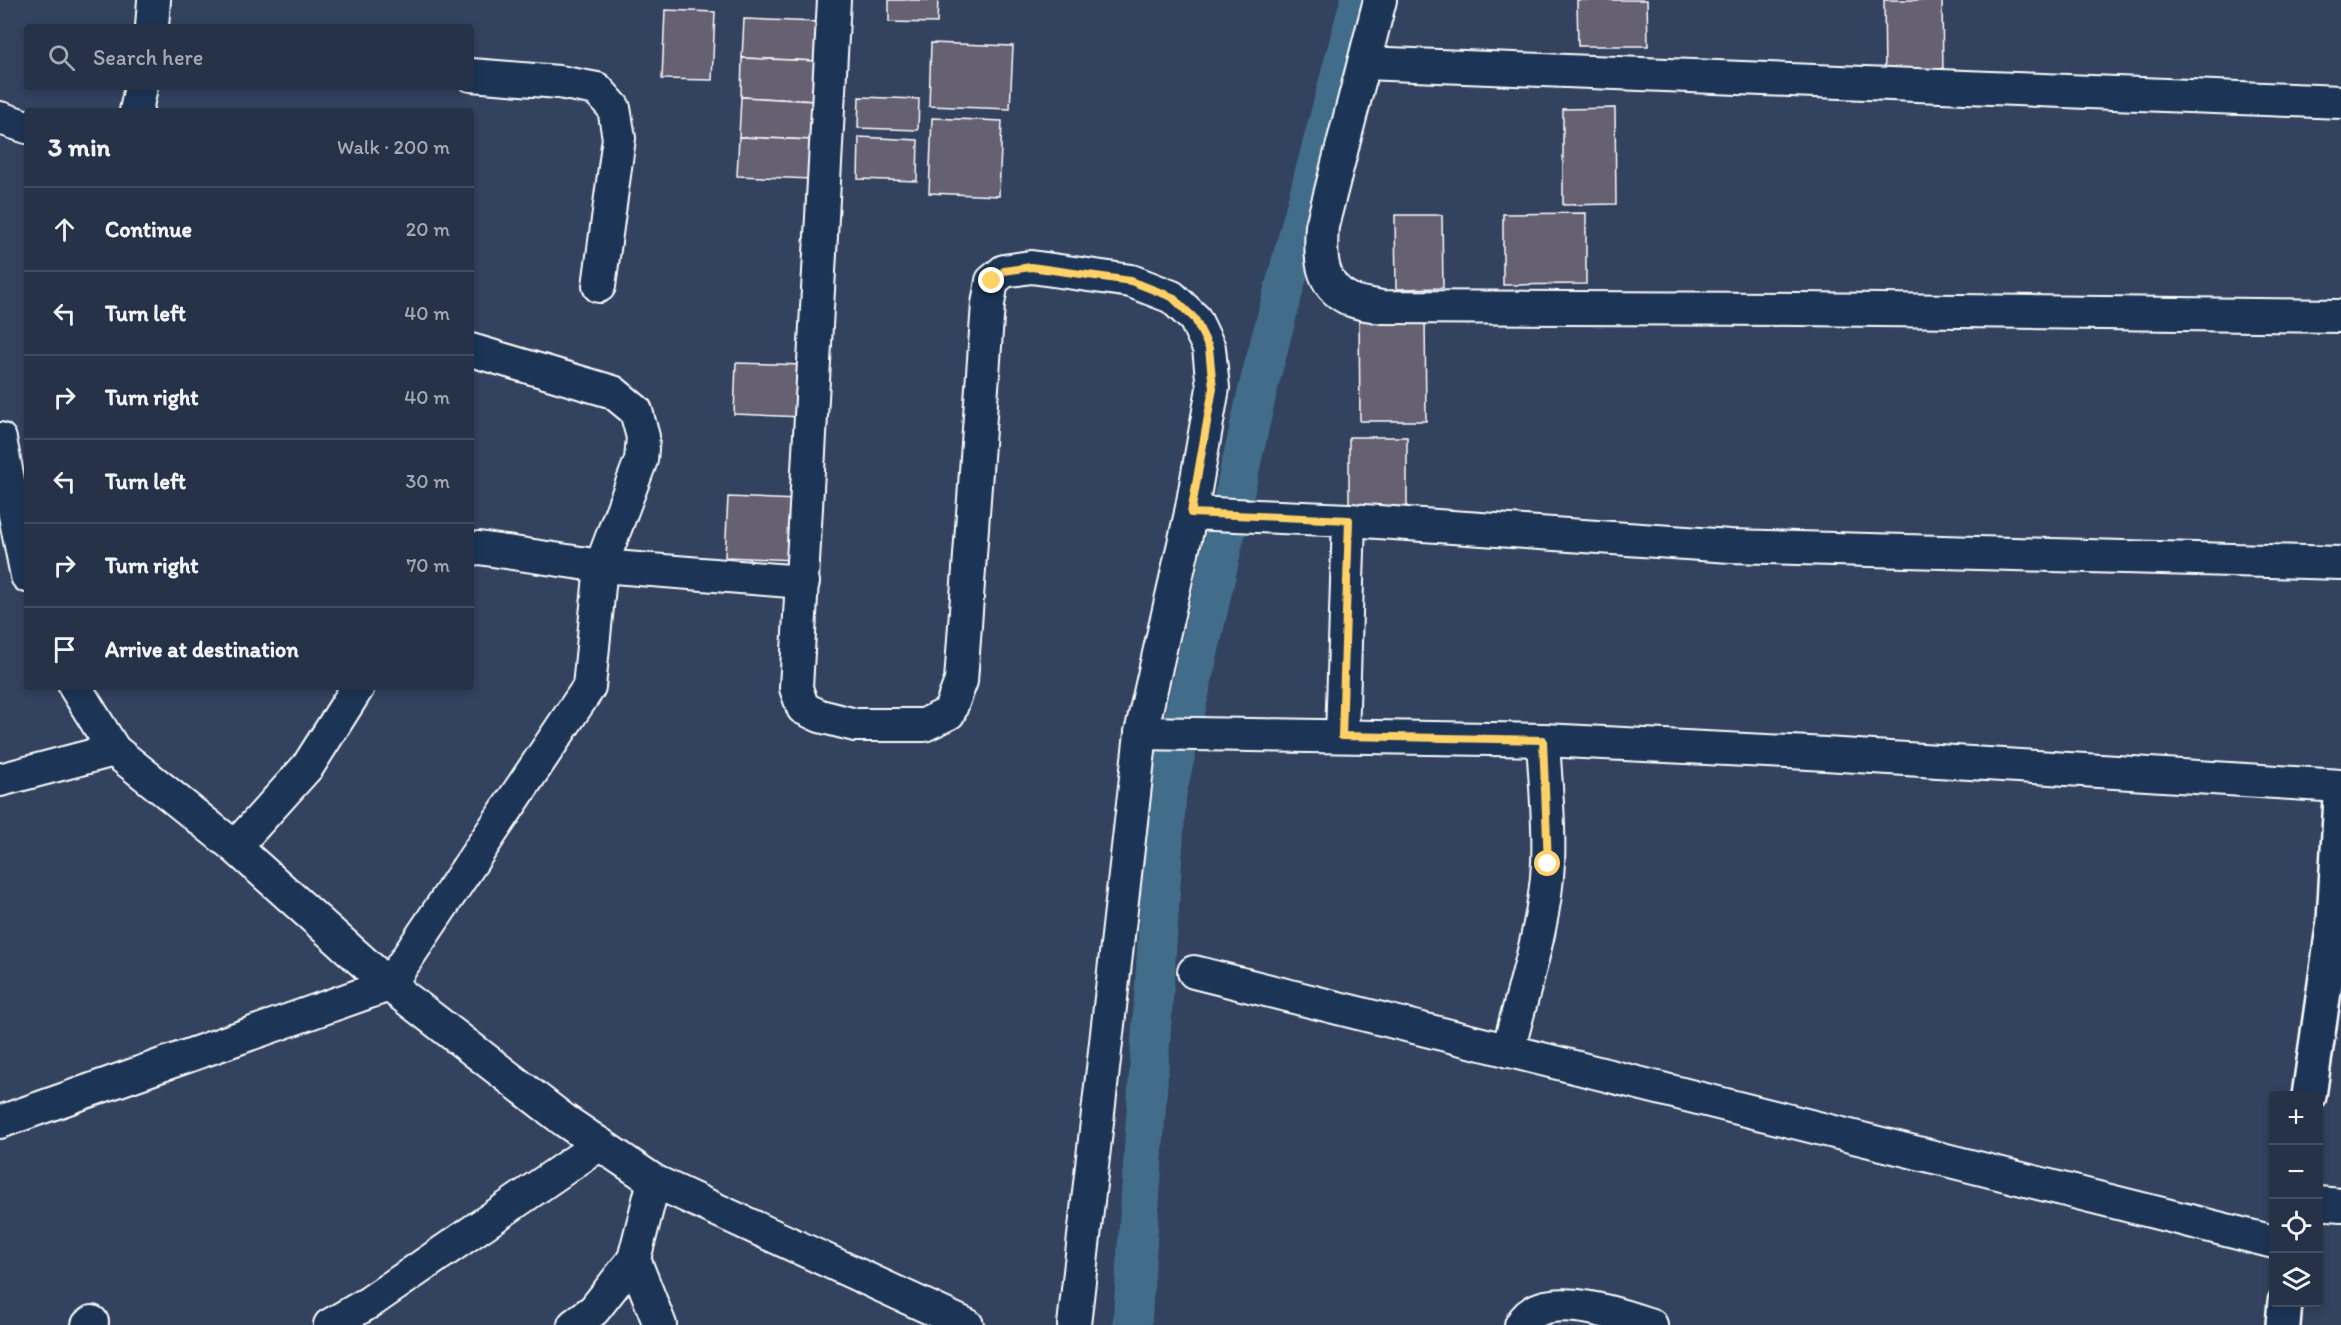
<!DOCTYPE html>
<html lang="en">
<head>
<meta charset="utf-8">
<style>
  body { margin:0; font-family:Itim,sans-serif; background:#2e3a4e; color:#f1f3f6 }
  .controls { position:absolute; right:18px; bottom:18px; display:grid; overflow:hidden; border-radius:6px; box-shadow:0 3px 9px #0003 }
  .controls button { width:54px; height:54px; display:grid; place-items:center; padding:0; border:0; border-bottom:2px solid #424d60; background:#263247; color:#f1f3f6; font:30px sans-serif }
  .stop { position:absolute; width:18px; height:18px; margin:-14px; border:4px solid #ffd166; border-radius:50%; background:#fff }
  .stop.end { background:#ffd166; border-color:#fff; box-shadow:0 2px 6px #0008 }
  .list { margin:0; padding:0; list-style:none }
  h2 { display:flex; justify-content:space-between; align-items:center; height:78px; margin:0; padding:0 24px; font-size:26px }
  h2 small { font-size:20px; font-weight:400; color:#a4aab4 }
  .list li { display:grid; grid-template-columns:39px 1fr auto; gap:18px; align-items:center; box-sizing:border-box; height:84px; padding:0 24px; border-top:2px solid #424d60 }
  .list b { display:block; font-size:22px; white-space:nowrap }
  .list em { font-size:20px; font-style:normal; color:#a4aab4 }
  .icon { flex:none; width:33px; height:33px; fill:none; stroke:currentColor; stroke-width:2; stroke-linecap:round; stroke-linejoin:round }
  .map { position:relative; flex:none; width:2341px; height:1325px; overflow:hidden }
  .search { position:absolute; background:#263247; box-shadow:0 3px 9px #0003; left:24px; top:24px; width:450px; height:66px; display:flex; align-items:center; gap:15px; box-sizing:border-box; padding:0 21px; border-radius:6px; color:#a4aab4; font-size:22px }
  .panel { position:absolute; background:#263247; box-shadow:0 3px 9px #0003; left:24px; top:108px; width:450px; height:582px; border-radius:6px }
  .map>svg:first-child { display:block }
  .lines { fill:none; stroke-linecap:round; stroke-linejoin:round }
  .canal { stroke:#436d8a; stroke-width:39 }
  .building { fill:#656072; stroke:#fff; stroke-width:1.5 }
  .minor-casing { stroke:#fff; stroke-width:36 }
  .primary-casing { stroke:#fff; stroke-width:38 }
  .minor { stroke:#1d3557; stroke-width:32 }
  .primary { stroke:#1d3557; stroke-width:33 }
  .route { stroke:#ffd166; stroke-width:8 }
</style>
</head>
<body>
<div class="map">
<svg width="2341" height="1325" viewBox="0 0 2341 1325">
  <rect width="100%" height="100%" fill="#33425f"/>
  <filter id="ink" filterUnits="userSpaceOnUse"><feTurbulence type="fractalNoise" baseFrequency=".0167" numOctaves="2"/><feDisplacementMap in="SourceGraphic" scale="12" xChannelSelector="R" yChannelSelector="G"/><feConvolveMatrix kernelMatrix="1 2 1 2 8 2 1 2 1" color-interpolation-filters="sRGB"/></filter>
  <g filter="url(#ink)">
    <g class="lines">
      <!-- canal -->
      <polyline class="canal" points="1132,1325 1167,793 1260,380 1360,0"/>
    </g>
    <!-- building -->
    <g class="building">
      <polygon points="889,0 938,0 937,23 889,22"/>
      <polygon points="1577,0 1647,0 1648,46 1578,46"/>
      <polygon points="1884,0 1942,0 1943,73 1885,74"/>
      <polygon points="665,10 715,12 712,80 662,79"/>
      <polygon points="744,19 818,22 816,61 742,58"/>
      <polygon points="931,43 1013,46 1010,109 929,106"/>
      <polygon points="742,58 816,61 815,101 741,97"/>
      <polygon points="741,97 815,101 813,140 739,137"/>
      <polygon points="859,97 919,99 918,130 858,128"/>
      <polygon points="1615,108 1616,204 1563,205 1563,109"/>
      <polygon points="932,118 1002,121 999,196 929,193"/>
      <polygon points="739,137 813,140 812,179 737,176"/>
      <polygon points="859,137 918,140 917,181 858,179"/>
      <polygon points="1586,213 1586,284 1503,285 1503,214"/>
      <polygon points="1395,215 1442,215 1443,288 1396,289"/>
      <polygon points="1425,316 1426,421 1360,421 1359,317"/>
      <polygon points="736,363 805,365 803,417 734,414"/>
      <rect x="1349" y="437" width="58" height="75"/>
      <polygon points="728,497 798,500 795,560 725,557"/>
    </g>
    <g class="lines">
      <!-- minor casing -->
      <g class="minor-casing">
        <g id="minor">
          <polyline points="834,0 796,688 803,708 820,716 855,725 924,725 949,713 961,681 988,304 992,281 1004,271 1031,267 1131,281 1172,297 1195,319 1209,348 1213,388 1191,513 1141,733 1074,1325"/>
          <path d="M 1380,0 L 1322,226 C 1320,254 1319,285 1349,299 C 1358,304 1371,304 1381,307 L 1800,309 L 2341,316"/>
          <polyline points="152,27 154,0"/>
          <polyline points="1364,63 2341,102"/>
          <polyline points="471,75 559,82 597,89 614,108 619,138 599,286"/>
          <polyline points="136,111 141,87"/>
          <polyline points="0,118 27,127"/>
          <polyline points="0,439 27,576"/>
          <polyline points="1191,513 1349,520 1730,546 2341,563"/>
          <polyline points="471,549 479,548 601,566 803,582"/>
          <polyline points="75,687 114,750 235,847 389,985 564,1120 654,1181 967,1325"/>
          <polyline points="1141,733 1543,740 1809,753 2341,786"/>
          <polyline points="1342,736 1349,520"/>
          <polyline points="0,780 114,750"/>
          <polyline points="235,847 308,766 358,687"/>
          <polyline points="1194,972 2274,1242"/>
          <path d="M 1508,1051 C 1523,990 1545,926 1548,863 C 1550,822 1545,781 1543,740"/>
          <polyline points="0,1122 389,985 589,687 601,566 641,460 643,437 636,411 613,392 471,350"/>
          <polyline points="654,1181 634,1259 660,1325"/>
          <polyline points="2318,1203 2341,1205"/>
          <polyline points="88,1325 92,1322"/>
          <polyline points="330,1325 370,1302 600,1144"/>
          <polyline points="574,1325 594,1310 634,1259"/>
          <path d="M 1521,1325 C 1542,1286 1620,1315 1651,1325"/>
        </g>
      </g>
      <!-- primary casing -->
      <g class="primary-casing">
        <g id="primary">
          <polyline points="2309,1096 2334,921 2341,798"/>
          <polyline points="2283,1325 2285,1302"/>
        </g>
      </g>
      <!-- minor -->
      <use href="#minor" class="minor"/>
      <!-- primary -->
      <use href="#primary" class="primary"/>
    </g>
  </g>
  <g class="lines" filter="url(#ink)">
    <!-- route -->
    <polyline class="route" points="992,281 1004,271 1031,267 1131,281 1172,297 1195,319 1209,348 1213,388 1191,513 1349,520 1342,736 1543,740 1548,864"/>
  </g>
</svg>
<div class="controls">
<button>+</button>
<button>−</button>
<button><svg class="icon" aria-label="locate" viewBox="0 0 24 24"><circle cx="12" cy="12" r="6"/><path d="M12 2v4M12 18v4M2 12h4M18 12h4"/></svg></button>
<button><svg class="icon" aria-label="layers" viewBox="0 0 24 24"><path d="M12 4l9 5-9 5-9-5zM3 14l9 5 9-5"/></svg></button>
</div>
<div class="stop" style="left:1548px;top:864px"></div>
<div class="stop end" style="left:992px;top:281px"></div>
<div class="search"><svg class="icon" aria-label="search" viewBox="0 0 24 24"><circle cx="10" cy="10" r="6"/><path d="M15 15l6 6"/></svg>Search here</div>
<section class="panel">
<h2>3 min<small>Walk · 200 m</small></h2>
<ul class="list">
<li><svg class="icon" aria-label="ahead" viewBox="0 0 24 24"><path d="M12 20V5M6 11l6-6 6 6"/></svg><div><b>Continue</b></div><em>20 m</em></li>
<li><svg class="icon" aria-label="left" viewBox="0 0 24 24"><path d="M17 20v-9H6M10 6l-5 5 5 5"/></svg><div><b>Turn left</b></div><em>40 m</em></li>
<li><svg class="icon" aria-label="right" viewBox="0 0 24 24"><path d="M7 20v-9h11M14 6l5 5-5 5"/></svg><div><b>Turn right</b></div><em>40 m</em></li>
<li><svg class="icon" aria-label="left" viewBox="0 0 24 24"><path d="M17 20v-9H6M10 6l-5 5 5 5"/></svg><div><b>Turn left</b></div><em>30 m</em></li>
<li><svg class="icon" aria-label="right" viewBox="0 0 24 24"><path d="M7 20v-9h11M14 6l5 5-5 5"/></svg><div><b>Turn right</b></div><em>70 m</em></li>
<li><svg class="icon" aria-label="arrive" viewBox="0 0 24 24"><path d="M6 21V4h12l-3 4 3 4H6"/></svg><div><b>Arrive at destination</b></div></li>
</ul>
</section>
</div>
</body>
</html>
